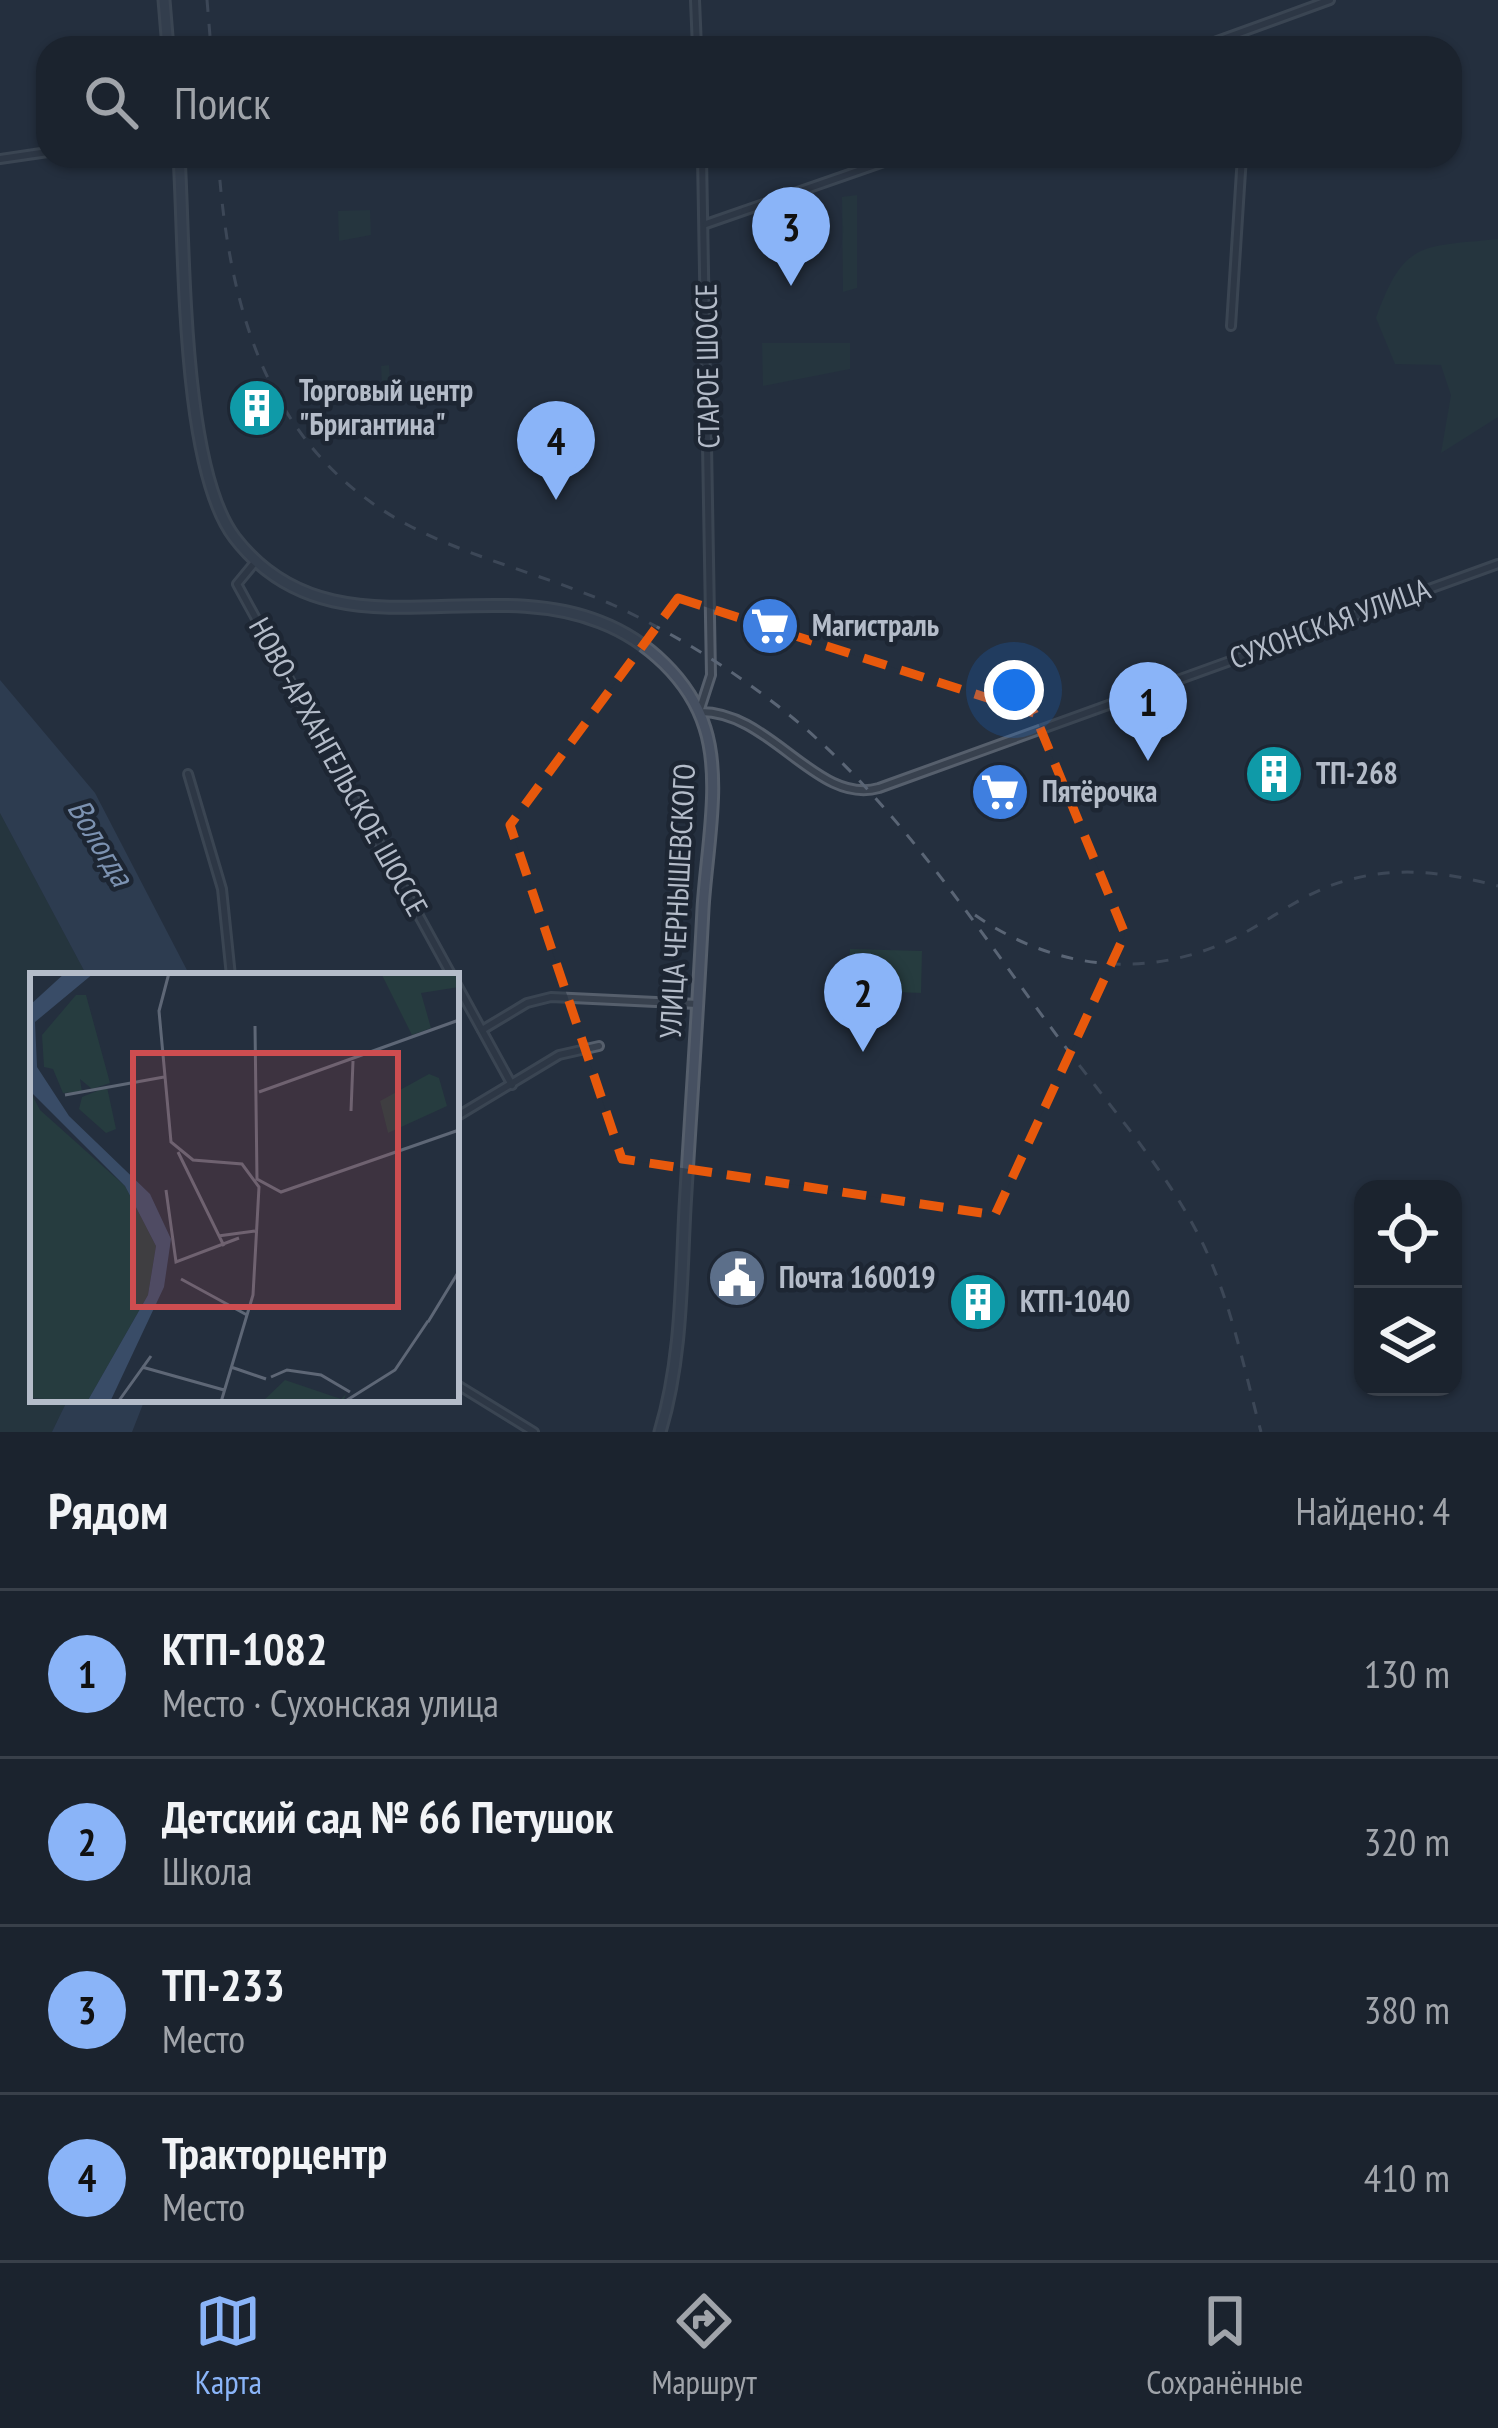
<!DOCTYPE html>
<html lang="ru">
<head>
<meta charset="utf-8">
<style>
  body { margin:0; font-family:"PT Sans Narrow",sans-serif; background:#242b36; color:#f1f3f6 }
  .controls { position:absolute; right:36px; bottom:36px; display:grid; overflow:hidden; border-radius:24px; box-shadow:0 3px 9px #0004 }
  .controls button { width:108px; height:108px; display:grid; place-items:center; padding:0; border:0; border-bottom:3px solid #39404a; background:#1b232e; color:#f1f3f6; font:60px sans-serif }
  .you { position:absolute; left:1014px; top:690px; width:42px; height:42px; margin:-30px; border:9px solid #fff; border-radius:50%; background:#1a73e8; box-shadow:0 0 0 18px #1a73e833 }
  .badge { display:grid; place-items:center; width:78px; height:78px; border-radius:50%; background:#8ab4f8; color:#111; font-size:39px; font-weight:700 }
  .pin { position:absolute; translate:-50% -99px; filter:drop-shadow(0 3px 6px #0008) }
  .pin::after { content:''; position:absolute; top:63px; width:42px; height:36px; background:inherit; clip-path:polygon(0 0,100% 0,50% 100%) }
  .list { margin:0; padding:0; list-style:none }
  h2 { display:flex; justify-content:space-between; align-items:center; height:156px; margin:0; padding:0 48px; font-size:51px }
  h2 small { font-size:39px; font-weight:400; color:#a0a4aa }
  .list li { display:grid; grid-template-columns:78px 1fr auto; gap:36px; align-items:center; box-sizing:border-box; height:168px; padding:0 48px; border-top:3px solid #39404a }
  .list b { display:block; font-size:45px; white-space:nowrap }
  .list p { margin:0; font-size:39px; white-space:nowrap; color:#a0a4aa }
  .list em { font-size:39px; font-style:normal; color:#a0a4aa }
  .icon { flex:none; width:66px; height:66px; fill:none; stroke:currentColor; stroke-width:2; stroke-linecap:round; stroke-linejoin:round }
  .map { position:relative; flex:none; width:1498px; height:1432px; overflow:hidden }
  .search { position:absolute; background:#1b232e; box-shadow:0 3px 9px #0004; left:36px; right:36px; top:36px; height:132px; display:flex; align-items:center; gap:30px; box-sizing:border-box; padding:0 42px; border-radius:36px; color:#a0a4aa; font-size:45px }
  .sheet { height:828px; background:#1b232e }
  nav { display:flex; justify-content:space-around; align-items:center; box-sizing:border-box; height:168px; border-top:3px solid #39404a; background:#1b232e; font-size:33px; color:#a0a4aa }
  nav a { display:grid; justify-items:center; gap:6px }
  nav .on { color:#8ab4f8 }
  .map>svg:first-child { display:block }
  .green { fill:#263c3f }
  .water { fill:#394c67 }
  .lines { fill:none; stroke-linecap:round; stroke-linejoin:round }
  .street-casing { stroke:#565f6c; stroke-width:12 }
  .secondary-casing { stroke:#565f6c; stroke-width:15 }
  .street { stroke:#38414e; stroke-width:6 }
  .secondary { stroke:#465061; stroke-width:9 }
  .rail { stroke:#5a6575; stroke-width:3; stroke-dasharray:12 12; stroke-linecap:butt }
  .marked { fill:none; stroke:#e8590c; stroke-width:9; stroke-dasharray:24 15; stroke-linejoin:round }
  .labels { text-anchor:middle; stroke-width:9; stroke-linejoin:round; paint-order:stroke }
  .street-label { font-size:30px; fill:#b4bcc9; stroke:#1d2633 }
  .poi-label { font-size:30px; font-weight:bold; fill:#b4bcc9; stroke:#1d2633; text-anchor:start }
  .water-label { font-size:33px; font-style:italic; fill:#7c92b1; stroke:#1d2633 }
  .inset-road { fill:none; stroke:#5e6776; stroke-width:3 }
  .view { fill:#ce4d50; fill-opacity:0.15; stroke:#ce4d50; stroke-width:6 }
  .inset-edge { fill:none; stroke:#b4bcc9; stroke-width:6 }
</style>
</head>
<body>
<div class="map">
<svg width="1498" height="1432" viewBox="0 0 1498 1432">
  <rect width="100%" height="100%" fill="#242f3e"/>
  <!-- green -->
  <g class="green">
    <polygon points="857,195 857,288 843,292 842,197"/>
    <polygon points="370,210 371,235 339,241 338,211"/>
    <path d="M 1498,239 L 1498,417 L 1441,453 L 1451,395 L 1441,365 L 1395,364 L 1376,318 C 1404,240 1421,247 1498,239 Z"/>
    <polygon points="762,343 850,343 850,369 763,386"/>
    <polygon points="389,365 390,384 439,384 439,402 383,402 381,366"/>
    <polygon points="0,813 87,976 33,976 33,1399 68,1399 52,1432 0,1432"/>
    <polygon points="850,949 922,951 921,993 848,990"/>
  </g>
  <!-- water -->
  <g class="water">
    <polygon points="0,680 95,793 190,976 87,976 0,813"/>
    <polygon points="68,1399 145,1399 132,1432 52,1432"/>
  </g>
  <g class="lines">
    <!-- street casing -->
    <g class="street-casing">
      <g id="street">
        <polyline points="695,0 697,48"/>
        <polyline points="1198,48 1330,0"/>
        <path d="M 702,156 L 711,675 L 699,712 C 770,710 817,806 879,788 L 1498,564"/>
        <polyline points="0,159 48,152"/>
        <polyline points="706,224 901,156"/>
        <polyline points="1231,326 1242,156"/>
        <polyline points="256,561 237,584 452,976"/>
        <polyline points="188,774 222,889 231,976"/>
        <polyline points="456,983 512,1085"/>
        <polyline points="482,1030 527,1003 551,997 698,1004"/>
        <polyline points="456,1117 559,1055 599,1046"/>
        <polyline points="456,1384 534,1432"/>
      </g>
    </g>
    <!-- secondary casing -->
    <g class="secondary-casing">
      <g id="secondary">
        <polyline points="164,0 168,48"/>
        <path d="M 179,156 C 185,249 181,468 235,538 C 329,660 478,573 600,622 C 647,640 690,680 705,728 C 722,781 706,854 703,909 C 698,1008 691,1108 685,1208 C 681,1283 682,1359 660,1432"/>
      </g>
    </g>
    <!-- street -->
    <use href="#street" class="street"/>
    <!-- secondary -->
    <use href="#secondary" class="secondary"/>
    <!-- rail -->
    <g class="rail">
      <polyline points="207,0 211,48"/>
      <path d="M 218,156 C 228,304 265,449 408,525 C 473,559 545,575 611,604 C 668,630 725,665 774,703 C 891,792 974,925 1061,1041 C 1109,1106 1166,1169 1202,1242 C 1231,1301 1244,1369 1261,1432"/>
      <path d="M 975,915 C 1061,975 1163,981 1253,928 C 1286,909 1314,888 1352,879 C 1402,866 1449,873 1498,886"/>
    </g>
  </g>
  <!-- marked area -->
  <path d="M0 0H1498V1432H0ZM 678,598 L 1034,713 L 1125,934 L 995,1215 L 622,1159 L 510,825 Z" fill="#242f3e" fill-opacity=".55" fill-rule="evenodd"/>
  <path class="marked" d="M 678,598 L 1034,713 L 1125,934 L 995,1215 L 622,1159 L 510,825 Z"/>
  <!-- icons -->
  <defs>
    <g id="building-disc" transform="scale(3)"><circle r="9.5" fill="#0f9aa8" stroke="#1d2633"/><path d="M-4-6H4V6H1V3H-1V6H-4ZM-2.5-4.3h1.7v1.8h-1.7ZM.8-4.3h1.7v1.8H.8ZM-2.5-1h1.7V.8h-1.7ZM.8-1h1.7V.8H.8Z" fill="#fff"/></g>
    <g id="supermarket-disc" transform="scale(3)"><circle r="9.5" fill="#3f7fe0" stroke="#1d2633"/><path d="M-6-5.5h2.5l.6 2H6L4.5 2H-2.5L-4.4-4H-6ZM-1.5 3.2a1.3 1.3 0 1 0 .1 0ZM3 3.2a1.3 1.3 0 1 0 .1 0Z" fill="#fff"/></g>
    <g id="civic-disc" transform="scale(3)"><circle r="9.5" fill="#5c6f8a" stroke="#1d2633"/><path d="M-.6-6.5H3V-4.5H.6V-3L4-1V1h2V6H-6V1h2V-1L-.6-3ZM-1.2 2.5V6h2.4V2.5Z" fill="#fff"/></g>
  </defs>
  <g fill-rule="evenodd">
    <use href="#building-disc" x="257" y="408"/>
    <use href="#supermarket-disc" x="770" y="626"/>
    <use href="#building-disc" x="1274" y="774"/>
    <use href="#supermarket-disc" x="1000" y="792"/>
    <use href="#civic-disc" x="737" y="1278"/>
    <use href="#building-disc" x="978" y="1302"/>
  </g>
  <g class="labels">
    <!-- street labels -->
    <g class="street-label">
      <text transform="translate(708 366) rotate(-91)" y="10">СТАРОЕ ШОССЕ</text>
      <text transform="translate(1330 624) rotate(-20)" y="10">СУХОНСКАЯ УЛИЦА</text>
      <text transform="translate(338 767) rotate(61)" y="10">НОВО-АРХАНГЕЛЬСКОЕ ШОССЕ</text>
      <text transform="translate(678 901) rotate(-87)" y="10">УЛИЦА ЧЕРНЫШЕВСКОГО</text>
    </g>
    <!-- poi labels -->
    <g class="poi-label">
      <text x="299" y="401">Торговый центр<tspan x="299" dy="34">"Бригантина"</tspan></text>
      <text x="812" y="636">Магистраль</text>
      <text x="1316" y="784">ТП-268</text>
      <text x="1042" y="802">Пятёрочка</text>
      <text x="779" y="1288">Почта 160019</text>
      <text x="1020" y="1312">КТП-1040</text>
    </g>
    <!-- water labels -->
    <g class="water-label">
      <text transform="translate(101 842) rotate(59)" y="12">Вологда</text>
    </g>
  </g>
  <!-- overview -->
  <g transform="translate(30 973)">
    <rect width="429" height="429" fill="#242f3e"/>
    <path d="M 351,0 L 429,0 L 429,14 L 391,20 L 401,55 L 382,62 ZM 46,22 L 56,22 L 80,110 L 62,116 L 50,106 L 52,119 L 33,120 L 23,96 L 14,94 L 12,62 ZM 399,101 L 409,105 L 417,133 L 358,160 L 350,128 ZM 77,114 L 86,156 L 76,160 L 49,136 L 52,124 ZM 0,118 L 10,137 L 95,213 L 126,273 L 118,322 L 57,429 L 0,425 ZM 255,407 L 311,426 L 316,421 L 313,429 L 232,429 Z" fill="#263c3f"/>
    <path d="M 35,0 L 64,0 L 5,49 L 7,94 L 39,143 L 120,221 L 141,266 L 134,314 L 80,429 L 57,429 L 118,322 L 126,273 L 95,213 L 0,118 L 0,32 Z" fill="#394c67"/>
    <path class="inset-road" d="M 139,0 L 129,38 L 141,169 L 163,187 L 212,191 L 229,214 L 223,322 L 191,429M 225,53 L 227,206 L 251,219 L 429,157M 229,119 L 429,47M 35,122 L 134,104M 321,138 L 323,88M 148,179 L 194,273M 136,217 L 146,289 L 209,265M 188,263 L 225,258M 151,306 L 217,342M 398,349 L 429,298M 112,394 L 194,417M 201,394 L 236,406M 241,404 L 257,397 L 291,402 L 320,419M 88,429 L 121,383M 314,429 L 365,397 L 398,348"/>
    <path class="view" d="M 103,80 L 368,80 L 368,334 L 103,334 Z"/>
    <rect width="429" height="429" class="inset-edge"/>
  </g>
</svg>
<div class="controls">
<button><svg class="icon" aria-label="locate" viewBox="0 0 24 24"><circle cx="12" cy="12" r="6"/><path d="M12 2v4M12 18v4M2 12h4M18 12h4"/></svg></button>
<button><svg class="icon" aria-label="layers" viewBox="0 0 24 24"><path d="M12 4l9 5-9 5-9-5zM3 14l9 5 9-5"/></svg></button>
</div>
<div class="you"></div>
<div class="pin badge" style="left:1148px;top:761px">1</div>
<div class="pin badge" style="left:863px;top:1052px">2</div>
<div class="pin badge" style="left:791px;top:286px">3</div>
<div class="pin badge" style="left:556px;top:500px">4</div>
<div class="search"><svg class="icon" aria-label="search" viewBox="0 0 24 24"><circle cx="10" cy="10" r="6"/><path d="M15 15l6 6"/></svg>Поиск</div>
</div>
<section class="sheet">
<h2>Рядом<small>Найдено: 4</small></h2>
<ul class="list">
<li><span class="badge">1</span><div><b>КТП-1082</b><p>Место · Сухонская улица</p></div><em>130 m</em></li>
<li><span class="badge">2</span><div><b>Детский сад № 66 Петушок</b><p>Школа</p></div><em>320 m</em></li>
<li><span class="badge">3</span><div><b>ТП-233</b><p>Место</p></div><em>380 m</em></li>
<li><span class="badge">4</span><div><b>Тракторцентр</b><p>Место</p></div><em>410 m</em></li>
</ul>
</section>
<nav>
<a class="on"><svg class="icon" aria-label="map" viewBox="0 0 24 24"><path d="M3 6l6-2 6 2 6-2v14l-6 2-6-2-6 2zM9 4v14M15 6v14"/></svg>Карта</a>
<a><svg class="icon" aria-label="directions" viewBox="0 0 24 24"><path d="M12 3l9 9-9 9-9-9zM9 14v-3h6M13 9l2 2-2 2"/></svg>Маршрут</a>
<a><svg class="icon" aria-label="saved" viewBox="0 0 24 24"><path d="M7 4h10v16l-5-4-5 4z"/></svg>Сохранённые</a>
</nav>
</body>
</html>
